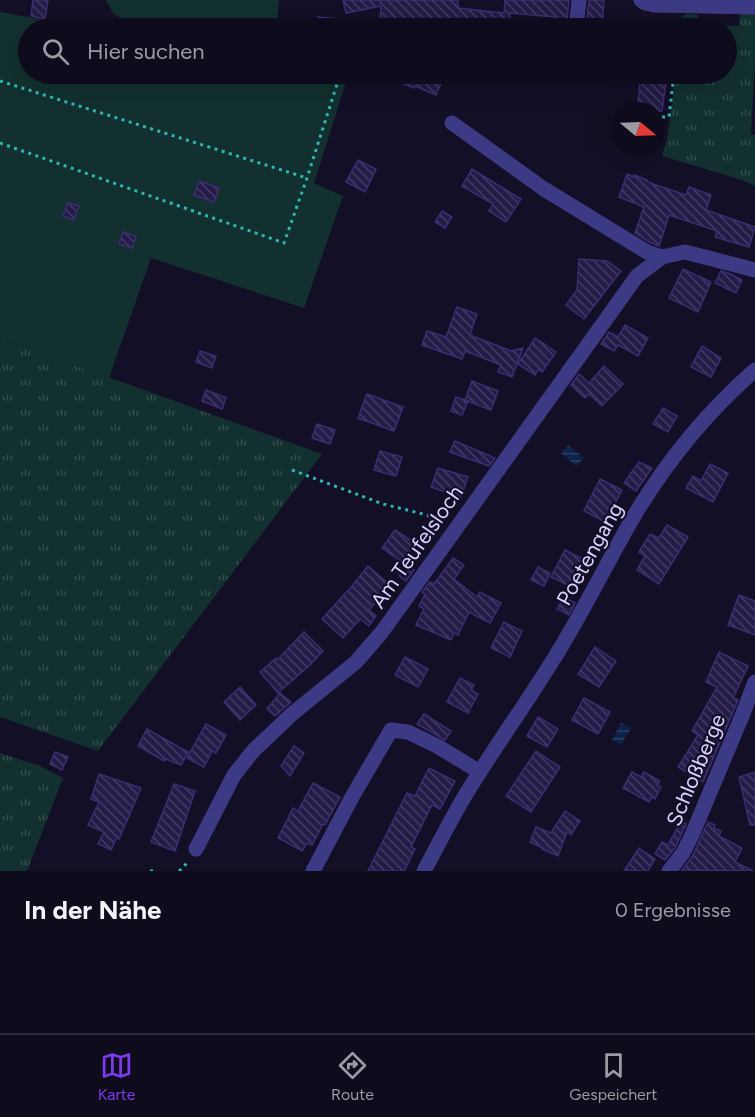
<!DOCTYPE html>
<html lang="de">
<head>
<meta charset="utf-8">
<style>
  body { margin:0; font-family:Figtree,sans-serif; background:#1c1929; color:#f1f3f6 }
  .compass { position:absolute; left:611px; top:102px; width:54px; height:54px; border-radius:50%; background:#0e0b1c; box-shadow:0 6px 24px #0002; rotate:109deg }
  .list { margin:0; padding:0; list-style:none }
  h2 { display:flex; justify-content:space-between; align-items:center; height:78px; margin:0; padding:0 24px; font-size:26px }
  h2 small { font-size:20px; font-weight:400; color:#9b9ba3 }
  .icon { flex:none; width:33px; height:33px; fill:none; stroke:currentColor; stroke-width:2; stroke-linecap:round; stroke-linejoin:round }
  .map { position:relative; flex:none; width:755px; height:871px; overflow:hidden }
  .search { position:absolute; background:#0e0b1c; box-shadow:0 6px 24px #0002; left:18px; right:18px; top:18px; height:66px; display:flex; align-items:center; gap:15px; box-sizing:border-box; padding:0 21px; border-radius:33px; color:#9b9ba3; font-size:22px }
  .sheet { height:162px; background:#0e0b1c }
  nav { display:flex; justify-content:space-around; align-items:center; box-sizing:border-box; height:84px; border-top:2px solid #2e2b3b; background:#0e0b1c; font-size:16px; color:#9b9ba3 }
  nav a { display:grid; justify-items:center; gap:3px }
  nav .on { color:#7c3aed }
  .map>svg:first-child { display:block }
  .grass { fill:url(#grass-tufts) }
  .garden { fill:#12302f }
  .water { fill:url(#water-rules) }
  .building { fill:url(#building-back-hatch); stroke:#3b2d73; stroke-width:1.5 }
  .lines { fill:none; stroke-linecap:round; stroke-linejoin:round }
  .path { stroke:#2fb8b0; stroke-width:3; stroke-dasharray:3 4.5; stroke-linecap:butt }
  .minor { stroke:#3d3a85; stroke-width:15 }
  .labels { text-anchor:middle; stroke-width:4.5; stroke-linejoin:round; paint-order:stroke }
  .street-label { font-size:21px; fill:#d9d4ff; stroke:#130f26 }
</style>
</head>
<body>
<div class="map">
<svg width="755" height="871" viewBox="0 0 755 871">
  <defs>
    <pattern id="grass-tufts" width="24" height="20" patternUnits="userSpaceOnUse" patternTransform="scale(1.5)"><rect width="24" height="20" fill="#12302f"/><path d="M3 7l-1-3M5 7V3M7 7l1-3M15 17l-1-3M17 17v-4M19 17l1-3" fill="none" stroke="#344d4e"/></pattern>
    <pattern id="water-rules" width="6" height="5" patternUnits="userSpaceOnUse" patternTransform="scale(1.5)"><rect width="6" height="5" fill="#0c2248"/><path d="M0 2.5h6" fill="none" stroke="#2f4163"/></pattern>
    <pattern id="building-back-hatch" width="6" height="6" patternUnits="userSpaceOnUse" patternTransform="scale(1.5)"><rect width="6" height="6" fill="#241b47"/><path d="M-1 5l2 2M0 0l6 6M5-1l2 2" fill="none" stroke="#433b63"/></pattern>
  </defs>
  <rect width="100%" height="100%" fill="#130f26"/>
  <!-- grass -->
  <g class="grass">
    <polygon points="755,13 755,61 751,134 755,135 755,186 742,180 662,156 667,140 676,74 726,74 726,28 681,28 683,17 686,14 697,14 701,25 739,26 740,14"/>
    <polygon points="0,338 322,454 98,751 0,717"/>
    <polygon points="0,753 40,766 63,778 27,871 0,871"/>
  </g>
  <!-- garden -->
  <g class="garden">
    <polygon points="106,0 279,0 277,28 157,28 129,24 113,13"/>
    <polygon points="0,12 89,28 28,28 28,74 334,74 348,76 314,183 343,196 304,308 151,258 109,378 0,338"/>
  </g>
  <!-- water -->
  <g class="water">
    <polygon points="568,445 584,458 576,466 561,453"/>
    <polygon points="621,723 631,728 621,745 612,740"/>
  </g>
  <!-- building -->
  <g class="building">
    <polygon points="33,0 48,0 45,19 31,16"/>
    <polygon points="343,0 458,0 458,8 504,13 505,0 569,0 566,28 554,28 556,17 510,13 509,28 399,28 400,23 380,21 381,6 346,13"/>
    <polygon points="589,0 604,0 602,28 586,28"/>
    <polygon points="318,17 353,20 352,28 317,28"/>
    <polygon points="386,74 445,74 436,95 415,86 414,88 402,83 403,81"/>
    <polygon points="641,74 667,74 662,111 637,111"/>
    <polygon points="358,160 376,169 365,192 346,182"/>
    <polygon points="472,169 521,199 506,222 489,211 493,204 462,186"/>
    <polygon points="627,174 633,177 634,175 647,180 646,181 656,185 686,195 689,187 711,195 706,210 755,227 749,247 715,237 717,231 669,215 659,246 651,243 635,233 644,207 619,197"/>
    <polygon points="199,181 219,188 214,202 194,195"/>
    <polygon points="68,203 79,206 74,220 63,216"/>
    <polygon points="442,211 452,217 445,228 435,222"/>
    <polygon points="123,232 136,236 132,248 119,244"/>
    <polygon points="579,259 607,261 621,271 584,319 566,305 577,290"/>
    <polygon points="683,269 711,282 698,312 669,298"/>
    <polygon points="721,271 731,274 742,280 736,293 715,283"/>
    <polygon points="457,307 477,314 470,335 511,351 523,348 512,377 498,372 501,365 465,351 462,359 422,345 427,331 446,337"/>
    <polygon points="625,325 648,338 638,356 618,345 614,351 601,344 609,332 618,337"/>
    <polygon points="535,338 556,352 542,372 539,369 535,375 518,364"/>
    <polygon points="702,346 721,358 711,377 691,367"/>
    <polygon points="200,351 216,356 212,368 196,362"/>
    <polygon points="604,366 623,384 602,406 589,394 585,398 571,385 579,374 589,383"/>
    <polygon points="472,381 498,391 491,410 465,400"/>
    <polygon points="206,390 226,398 222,409 202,401"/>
    <polygon points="367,394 403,407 394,431 358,418"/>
    <polygon points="456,397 468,401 462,415 451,411"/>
    <polygon points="663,408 677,416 668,432 653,424"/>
    <polygon points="317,424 335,430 330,444 312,438"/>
    <polygon points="455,441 495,458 489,466 450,452"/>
    <polygon points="380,451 402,457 396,476 374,470"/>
    <polygon points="639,462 652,468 636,491 624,483"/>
    <polygon points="710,464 728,473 713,502 686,488 693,476 701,481"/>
    <polygon points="438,468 468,477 461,497 431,487"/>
    <polygon points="600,479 622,490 605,522 584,511"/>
    <polygon points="667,525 688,537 659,584 637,570 645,556 639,552 650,534 659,538"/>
    <polygon points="395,530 415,543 402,562 382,548"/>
    <polygon points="565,550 585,560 572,587 551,577"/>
    <polygon points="453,558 464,565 454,579 477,597 480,592 501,603 490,623 469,612 458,635 454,633 451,640 416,625 424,609 419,606 425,594 422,592 430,582 434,584"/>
    <polygon points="368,566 390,585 369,610 376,616 369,626 360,619 343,638 322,619 352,586"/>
    <polygon points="407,566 414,570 406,581 399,576"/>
    <polygon points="538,567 550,573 544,586 531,580"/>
    <polygon points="739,595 755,601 755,635 728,625"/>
    <polygon points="564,597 575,603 569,615 557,609"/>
    <polygon points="504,622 522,631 510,657 491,648"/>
    <polygon points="304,632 323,651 310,665 278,693 260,672 276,658 277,660"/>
    <polygon points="595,647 616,661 599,687 578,674"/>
    <polygon points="719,652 748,666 733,698 738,700 733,712 703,782 678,767 698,735 692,731 717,687 706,682"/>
    <polygon points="405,657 428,669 418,687 395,675"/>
    <polygon points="460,678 474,685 471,690 478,694 468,713 447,702"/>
    <polygon points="240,687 256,705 240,720 224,702"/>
    <polygon points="280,693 291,702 275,716 267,709"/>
    <polygon points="584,698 610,712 598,734 572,720"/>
    <polygon points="424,714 451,731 445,740 417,724"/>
    <polygon points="538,717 558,729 547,747 527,736"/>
    <polygon points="206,724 226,735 216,753 212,751 204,767 187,758"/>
    <polygon points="147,729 188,752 181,765 165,759 164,761 138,746"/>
    <polygon points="294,746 304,753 290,776 281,766"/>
    <polygon points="536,751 560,767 531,812 506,796"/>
    <polygon points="55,752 68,757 62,770 50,764"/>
    <polygon points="429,768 455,781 440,809 432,805 411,847 415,849 404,871 368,871 407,793 415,796"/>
    <polygon points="632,772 641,777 644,772 660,781 657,785 661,787 655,799 652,797 649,802 623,788"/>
    <polygon points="755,772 755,825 750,825 739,777"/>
    <polygon points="99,774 141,788 119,839 117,837 111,850 98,844 104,832 88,825 99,802 91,799"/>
    <polygon points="313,783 340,797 325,825 323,824 312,845 307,843 302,851 278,838 293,808 298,811"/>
    <polygon points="174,784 195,791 175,851 151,842"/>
    <polygon points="565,811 580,821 571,835 567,832 558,856 542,849 543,848 530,842 536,827 551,833"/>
    <polygon points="681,821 686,824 675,848 665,860 655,854 662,842 668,845"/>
    <polygon points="708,822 715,825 714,828 721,831 719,836 742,848 735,862 753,871 682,870 692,857"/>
    <polygon points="639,848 655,859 648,871 624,871"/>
  </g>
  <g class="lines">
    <!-- path -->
    <g class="path">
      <polyline points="680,28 681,20"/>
      <polyline points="0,81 307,178"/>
      <polyline points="662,117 669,117 674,74"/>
      <polyline points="0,143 284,243 307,178 339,78"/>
      <polyline points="292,470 383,504 427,515 444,522"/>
      <polyline points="150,871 154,871"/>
      <polyline points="179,871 183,868 188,861"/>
    </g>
    <!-- minor -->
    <g class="minor">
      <polyline points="641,0 645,3 654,5 755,7"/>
      <polyline points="576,28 579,0"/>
      <polyline points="452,123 544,189 647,252 662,257 685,252 755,270"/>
      <polyline points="196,849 234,775 254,750 292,714 356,662 382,632 637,276 662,257"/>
      <polyline points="313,871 352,797 391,730 408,732 437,746 480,772"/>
      <path d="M 424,871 C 437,847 449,823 463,799 C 494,747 530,699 561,647 C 587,604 609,559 634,516 C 667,461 707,412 755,370"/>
      <polyline points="669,871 683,853 692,835 742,716 755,682"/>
    </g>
  </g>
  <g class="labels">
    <!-- street labels -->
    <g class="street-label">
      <text transform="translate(417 547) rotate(-55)" y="7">Am Teufelsloch</text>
      <text transform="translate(590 554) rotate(-61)" y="7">Poetengang</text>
      <text transform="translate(696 770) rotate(-67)" y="7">Schloßberge</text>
    </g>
  </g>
</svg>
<svg class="compass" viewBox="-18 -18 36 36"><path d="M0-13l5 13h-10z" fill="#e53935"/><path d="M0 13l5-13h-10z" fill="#9b9ba3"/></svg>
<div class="search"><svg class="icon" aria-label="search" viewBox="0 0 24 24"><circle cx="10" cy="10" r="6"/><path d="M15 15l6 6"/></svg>Hier suchen</div>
</div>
<section class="sheet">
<h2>In der Nähe<small>0 Ergebnisse</small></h2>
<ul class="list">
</ul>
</section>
<nav>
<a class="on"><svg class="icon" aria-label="map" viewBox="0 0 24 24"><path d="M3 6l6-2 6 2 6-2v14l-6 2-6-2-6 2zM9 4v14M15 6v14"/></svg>Karte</a>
<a><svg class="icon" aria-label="directions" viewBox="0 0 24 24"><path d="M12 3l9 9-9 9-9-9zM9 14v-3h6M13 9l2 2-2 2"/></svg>Route</a>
<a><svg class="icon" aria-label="saved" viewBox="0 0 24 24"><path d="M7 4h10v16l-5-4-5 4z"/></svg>Gespeichert</a>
</nav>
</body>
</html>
